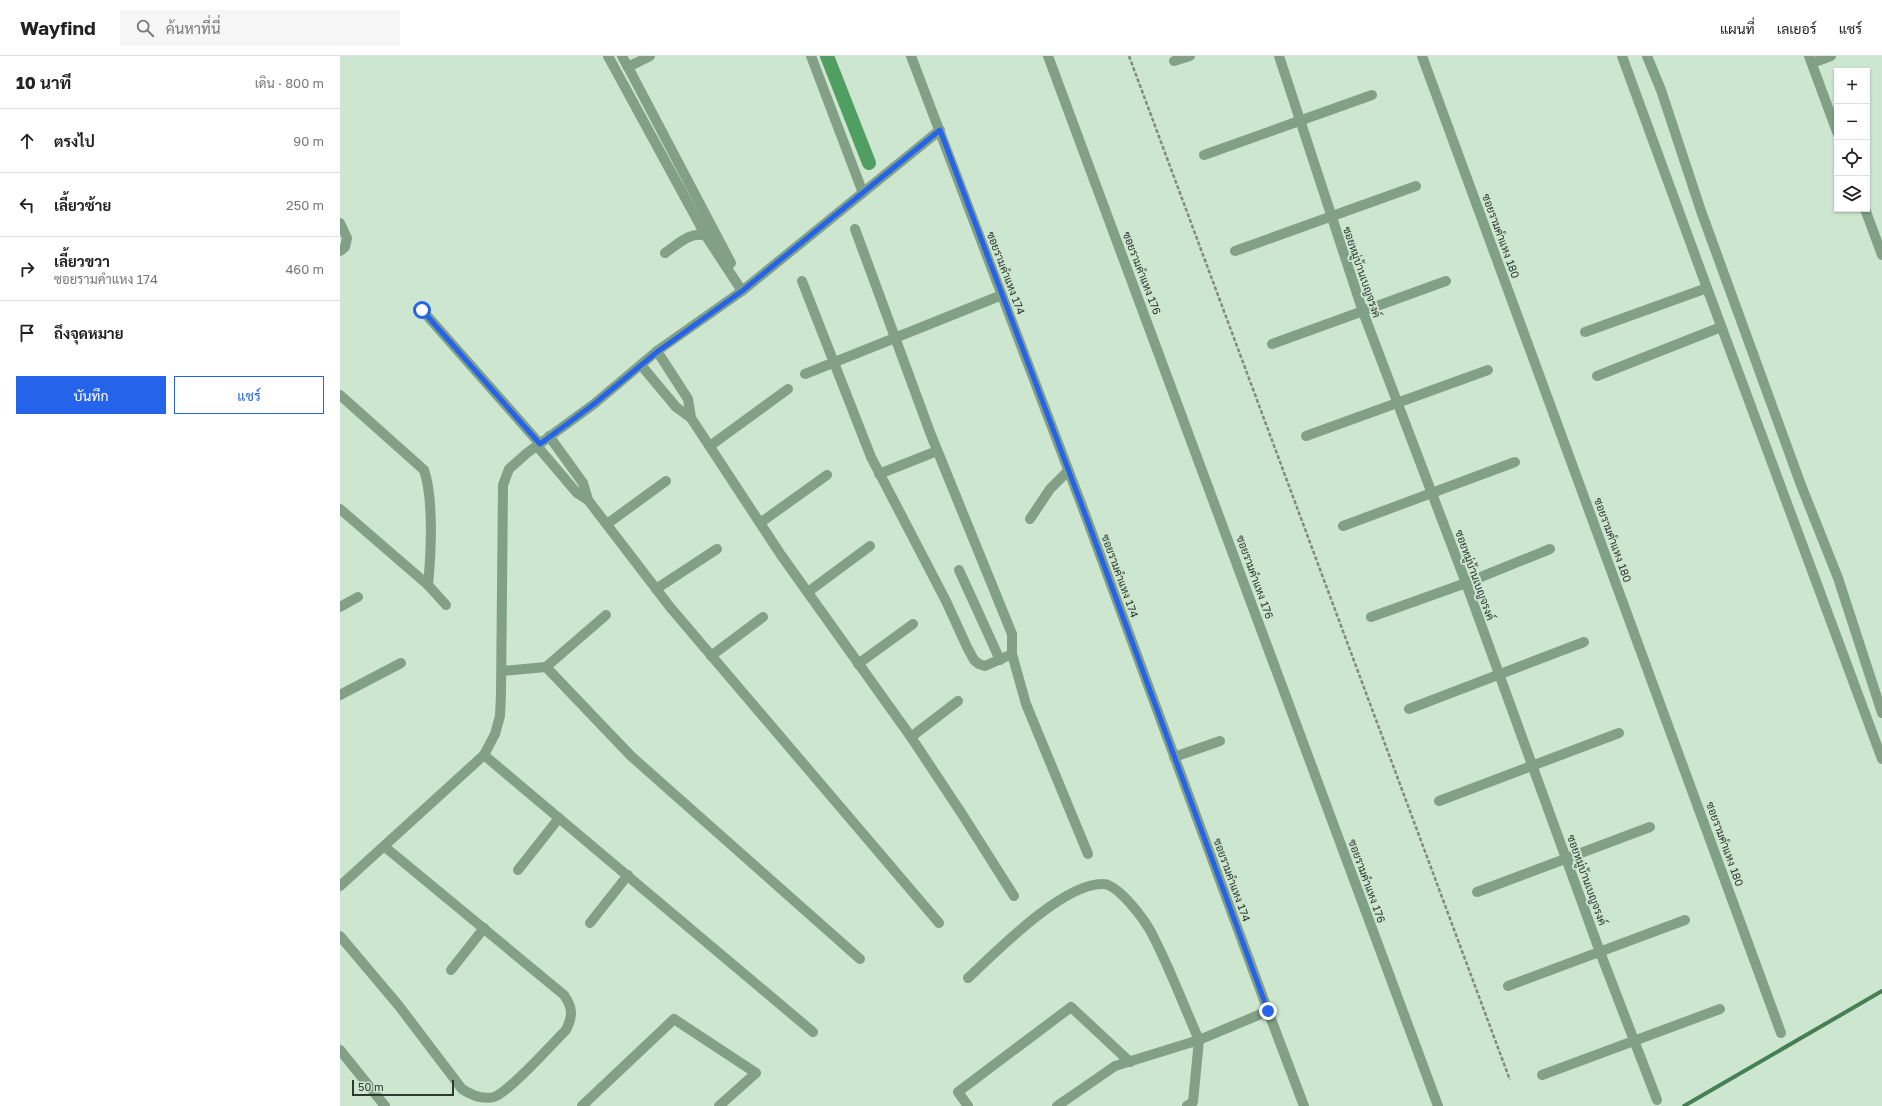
<!DOCTYPE html>
<html lang="th">
<head>
<meta charset="utf-8">
<style>
  body { margin:0; font-family:"Golos Text",Sarabun,sans-serif; background:#f6f6f6; color:#222 }
  .controls { position:absolute; right:12px; top:12px; display:grid; overflow:hidden; border-radius:0px; box-shadow:0 1px 3px #0004 }
  .controls button { width:36px; height:36px; display:grid; place-items:center; padding:0; border:0; border-bottom:1px solid #e0e0e0; background:#fff; color:#222; font:20px sans-serif }
  .scale { position:absolute; left:12px; bottom:10px; width:102px; box-sizing:border-box; padding-left:4px; border:2px solid #2e382f; border-top:0; font-size:11px; line-height:14px; white-space:nowrap; color:#2e382f; -webkit-text-stroke:3px #cce6cf; paint-order:stroke }
  .stop { position:absolute; width:12px; height:12px; margin:-9px; border:3px solid #2563eb; border-radius:50%; background:#fff }
  .stop.end { background:#2563eb; border-color:#fff; box-shadow:0 1px 4px #0008 }
  .list { margin:0; padding:0; list-style:none }
  h2 { display:flex; justify-content:space-between; align-items:center; height:52px; margin:0; padding:0 16px; font-size:17px }
  h2 small { font-size:13px; font-weight:400; color:#767676 }
  .list li { display:grid; grid-template-columns:26px 1fr auto; gap:12px; align-items:center; box-sizing:border-box; height:64px; padding:0 16px; border-top:1px solid #e0e0e0 }
  .list b { display:block; font-size:15px; white-space:nowrap }
  .list p { margin:0; font-size:13px; white-space:nowrap; color:#767676 }
  .list em { font-size:13px; font-style:normal; color:#767676 }
  .actions { display:flex; gap:8px; padding:12px 16px }
  .actions a { flex:1; padding:9px 0; border:1px solid #2563eb; border-radius:0px; text-align:center; font-size:14px; color:#2563eb }
  .actions .main { background:#2563eb; color:#fff }
  .icon { flex:none; width:22px; height:22px; fill:none; stroke:currentColor; stroke-width:2; stroke-linecap:round; stroke-linejoin:round }
  .map { position:relative; flex:none; width:1542px; height:1050px; overflow:hidden }
  header { display:flex; align-items:center; gap:24px; box-sizing:border-box; height:56px; padding:0 20px; background:#fff; border-bottom:1px solid #e0e0e0 }
  header strong { font-size:19px }
  nav { display:flex; gap:22px; margin-inline-start:auto; font-size:14px }
  .search { width:280px; height:36px; background:#f6f6f6; display:flex; align-items:center; gap:10px; box-sizing:border-box; padding:0 14px; border-radius:0px; color:#767676; font-size:15px }
  main { display:flex }
  aside { flex:1; background:#fff }
  .map>svg:first-child { display:block }
  .lines { fill:none; stroke-linecap:round; stroke-linejoin:round }
  .stream { stroke:#467f53; stroke-width:4 }
  .canal { stroke:#519e62; stroke-width:14 }
  .path { stroke:#7d8e7f; stroke-width:2.5; stroke-dasharray:4 2; stroke-linecap:butt }
  .minor { stroke:#81a086; stroke-width:10 }
  .route { stroke:#2563eb; stroke-width:5 }
  .labels { text-anchor:middle; stroke-width:4; stroke-linejoin:round; paint-order:stroke }
  .street-label { font-size:11px; fill:#2e382f; stroke:#cce6cf }
</style>
</head>
<body>
<header>
<strong>Wayfind</strong>
<div class="search"><svg class="icon" aria-label="search" viewBox="0 0 24 24"><circle cx="10" cy="10" r="6"/><path d="M15 15l6 6"/></svg>ค้นหาที่นี่</div>
<nav><a>แผนที่</a><a>เลเยอร์</a><a>แชร์</a></nav>
</header>
<main>
<aside>
<h2>10 นาที<small>เดิน · 800 m</small></h2>
<ul class="list">
<li><svg class="icon" aria-label="ahead" viewBox="0 0 24 24"><path d="M12 20V5M6 11l6-6 6 6"/></svg><div><b>ตรงไป</b></div><em>90 m</em></li>
<li><svg class="icon" aria-label="left" viewBox="0 0 24 24"><path d="M17 20v-9H6M10 6l-5 5 5 5"/></svg><div><b>เลี้ยวซ้าย</b></div><em>250 m</em></li>
<li><svg class="icon" aria-label="right" viewBox="0 0 24 24"><path d="M7 20v-9h11M14 6l5 5-5 5"/></svg><div><b>เลี้ยวขวา</b><p>ซอยรามคำแหง 174</p></div><em>460 m</em></li>
<li><svg class="icon" aria-label="arrive" viewBox="0 0 24 24"><path d="M6 21V4h12l-3 4 3 4H6"/></svg><div><b>ถึงจุดหมาย</b></div></li>
</ul>
<div class="actions"><a class="main">บันทึก</a><a>แชร์</a></div>
</aside>
<div class="map">
<svg width="1542" height="1050" viewBox="0 0 1542 1050">
  <rect width="100%" height="100%" fill="#cce6cf"/>
  <g class="lines">
    <!-- stream -->
    <polyline class="stream" points="1344,1050 1542,935"/>
    <!-- canal -->
    <polyline class="canal" points="487,0 529,107"/>
    <!-- path -->
    <polyline class="path" points="789,0 1170,1024"/>
    <!-- minor -->
    <g class="minor">
      <polyline points="268,0 366,180"/>
      <polyline points="282,0 288,11 310,0"/>
      <polyline points="471,0 523,137"/>
      <polyline points="571,0 745,458 928,955 964,1050"/>
      <polyline points="708,0 1098,1050"/>
      <polyline points="939,0 1023,256 1126,527 1260,896 1317,1044"/>
      <polyline points="1082,0 1441,977"/>
      <polyline points="1282,0 1367,232 1542,703"/>
      <polyline points="1307,0 1321,34 1361,155 1461,429 1498,522 1542,657"/>
      <polyline points="1469,0 1497,76"/>
      <polyline points="834,5 850,0"/>
      <polyline points="1472,7 1491,0"/>
      <polyline points="288,11 391,207"/>
      <polyline points="864,99 1032,39"/>
      <polyline points="1525,153 1542,199"/>
      <polyline points="0,167 7,182 5,191 0,195"/>
      <polyline points="515,173 591,379 672,578 672,598 686,648 748,798"/>
      <polyline points="895,195 1076,130"/>
      <path d="M 325,197 C 337,189 351,174 366,180 L 402,235"/>
      <polyline points="462,225 531,401 606,545 627,591 634,604 639,608 645,610 672,598"/>
      <polyline points="82,254 200,388"/>
      <polyline points="1245,276 1367,232"/>
      <polyline points="932,288 1106,225"/>
      <polyline points="317,295 348,343 351,362"/>
      <polyline points="301,309 336,351 351,362 441,499 571,681 622,758 674,840"/>
      <polyline points="465,318 662,239"/>
      <polyline points="1257,320 1381,271"/>
      <path d="M 0,339 L 84,414 C 94,443 91,499 88,529"/>
      <polyline points="209,380 243,427 248,444"/>
      <polyline points="966,380 1148,314"/>
      <polyline points="197,390 237,437 248,444 330,551 599,867"/>
      <polyline points="370,390 448,333"/>
      <polyline points="539,418 597,395"/>
      <polyline points="0,453 88,529 106,549"/>
      <polyline points="690,463 710,433 728,415"/>
      <polyline points="420,467 487,419"/>
      <polyline points="267,468 326,425"/>
      <polyline points="1003,470 1175,406"/>
      <polyline points="619,514 660,604"/>
      <polyline points="316,533 377,493"/>
      <polyline points="468,536 530,490"/>
      <polyline points="0,551 18,541"/>
      <polyline points="1031,561 1126,527 1210,493"/>
      <polyline points="371,600 423,561"/>
      <polyline points="518,608 573,568"/>
      <polyline points="206,611 266,559"/>
      <polyline points="162,615 206,611 291,700 520,903"/>
      <polyline points="0,639 61,607"/>
      <polyline points="1069,653 1244,586"/>
      <polyline points="571,681 618,645"/>
      <polyline points="144,699 473,976"/>
      <polyline points="834,701 880,685"/>
      <polyline points="1099,745 1279,677"/>
      <polyline points="178,814 219,762"/>
      <polyline points="0,830 144,699 155,678 160,660 161,638 163,429 169,413 187,397 254,348 317,295 402,235 600,74"/>
      <polyline points="1137,836 1310,771"/>
      <polyline points="250,867 288,819"/>
      <path d="M 0,880 L 59,950 L 122,1033 C 131,1039 142,1044 154,1041 C 168,1037 213,987 226,974 C 233,960 233,952 224,939 L 45,791"/>
      <polyline points="111,914 144,872"/>
      <path d="M 628,922 C 657,895 723,827 763,828 C 778,828 804,863 811,876 C 829,910 843,948 859,984 L 928,955"/>
      <polyline points="1168,930 1345,864"/>
      <polyline points="0,994 45,1050"/>
      <polyline points="1202,1019 1380,953"/>
      <polyline points="242,1050 334,963 416,1017 379,1050"/>
      <polyline points="628,1050 618,1036 731,951 790,1006"/>
      <polyline points="717,1050 775,1010 859,984 853,1046 847,1050"/>
    </g>
  </g>
  <g class="lines">
    <!-- route -->
    <polyline class="route" points="82,254 200,388 254,348 317,296 402,235 600,74 745,458 928,955"/>
  </g>
  <g class="labels">
    <!-- street labels -->
    <g class="street-label">
      <text transform="translate(1161 180) rotate(70)" y="4">ซอยรามคำแหง 180</text>
      <text transform="translate(1022 216) rotate(71)" y="4">ซอยหมู่บ้านเบญจรงค์</text>
      <text transform="translate(666 217) rotate(69)" y="4">ซอยรามคำแหง 174</text>
      <text transform="translate(802 217) rotate(69)" y="4">ซอยรามคำแหง 176</text>
      <text transform="translate(1273 484) rotate(70)" y="4">ซอยรามคำแหง 180</text>
      <text transform="translate(1135 519) rotate(70)" y="4">ซอยหมู่บ้านเบญจรงค์</text>
      <text transform="translate(780 520) rotate(70)" y="4">ซอยรามคำแหง 174</text>
      <text transform="translate(915 521) rotate(70)" y="4">ซอยรามคำแหง 176</text>
      <text transform="translate(1385 788) rotate(70)" y="4">ซอยรามคำแหง 180</text>
      <text transform="translate(892 824) rotate(70)" y="4">ซอยรามคำแหง 174</text>
      <text transform="translate(1247 824) rotate(70)" y="4">ซอยหมู่บ้านเบญจรงค์</text>
      <text transform="translate(1027 825) rotate(70)" y="4">ซอยรามคำแหง 176</text>
    </g>
  </g>
</svg>
<div class="controls">
<button>+</button>
<button>−</button>
<button><svg class="icon" aria-label="locate" viewBox="0 0 24 24"><circle cx="12" cy="12" r="6"/><path d="M12 2v4M12 18v4M2 12h4M18 12h4"/></svg></button>
<button><svg class="icon" aria-label="layers" viewBox="0 0 24 24"><path d="M12 4l9 5-9 5-9-5zM3 14l9 5 9-5"/></svg></button>
</div>
<div class="scale">50 m</div>
<div class="stop" style="left:82px;top:254px"></div>
<div class="stop end" style="left:928px;top:955px"></div>
</div>
</main>
</body>
</html>
